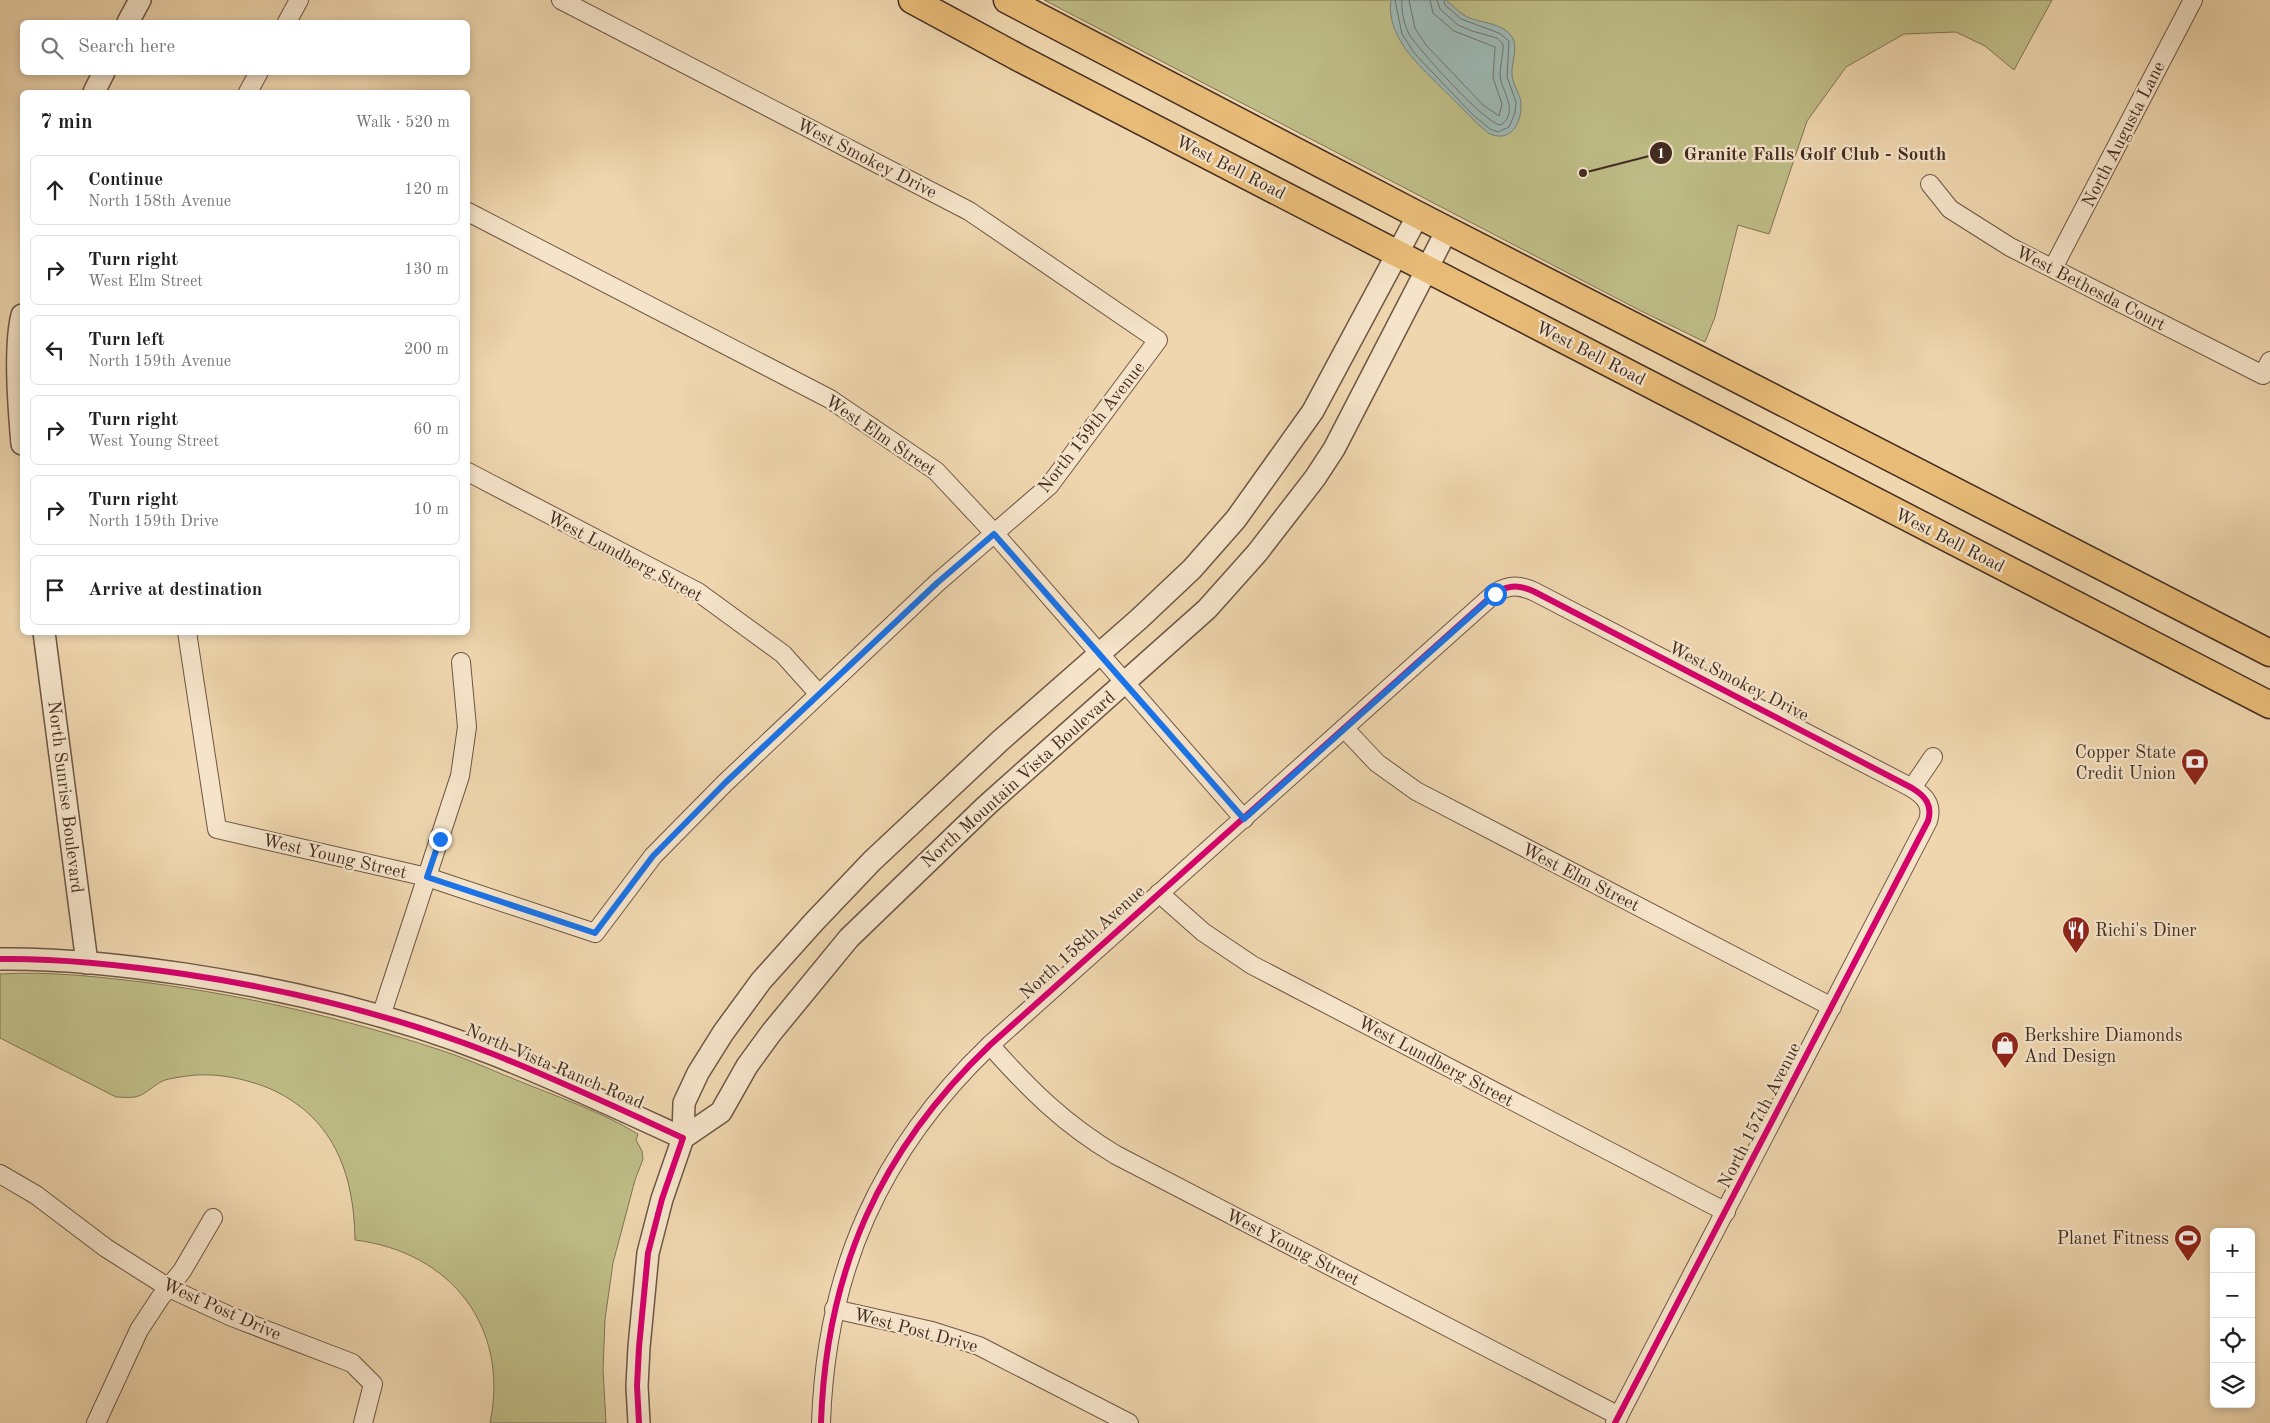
<!DOCTYPE html>
<html lang="en">
<head>
<meta charset="utf-8">
<style>
  body { margin:0; font-family:"Old Standard TT",serif; background:#f2f2f2; color:#222 }
  .controls { position:absolute; right:15px; bottom:15px; display:grid; overflow:hidden; border-radius:8px; box-shadow:0 2px 8px #0003 }
  .controls button { width:45px; height:45px; display:grid; place-items:center; padding:0; border:0; border-bottom:1px solid #e0e0e0; background:#fff; color:#222; font:25px sans-serif }
  .stop { position:absolute; width:15px; height:15px; margin:-11px; border:4px solid #1a73e8; border-radius:50%; background:#fff }
  .stop.end { background:#1a73e8; border-color:#fff; box-shadow:0 1px 5px #0008 }
  .list { margin:0; padding:0; list-style:none }
  h2 { display:flex; justify-content:space-between; align-items:center; height:65px; margin:0; padding:0 20px; font-size:21px }
  h2 small { font-size:16px; font-weight:400; color:#767676 }
  .list li { display:grid; grid-template-columns:32px 1fr auto; gap:15px; align-items:center; box-sizing:border-box; height:70px; margin:0 10px 10px; padding:0 10px; border:1px solid #e0e0e0; border-radius:8px }
  .list b { display:block; font-size:19px; white-space:nowrap }
  .list p { margin:0; font-size:16px; white-space:nowrap; color:#767676 }
  .list em { font-size:16px; font-style:normal; color:#767676 }
  .icon { flex:none; width:28px; height:28px; fill:none; stroke:currentColor; stroke-width:2; stroke-linecap:round; stroke-linejoin:round }
  .map { position:relative; flex:none; width:2270px; height:1423px; overflow:hidden }
  .search { position:absolute; background:#fff; box-shadow:0 2px 8px #0003; left:20px; top:20px; width:450px; height:55px; display:flex; align-items:center; gap:12px; box-sizing:border-box; padding:0 18px; border-radius:8px; color:#767676; font-size:19px }
  .panel { position:absolute; background:#fff; box-shadow:0 2px 8px #0003; left:20px; top:90px; width:450px; height:545px; border-radius:8px }
  .map>svg:first-child { display:block }
  .green { fill:#bebc86; stroke:#807454 }
  .water { fill:#9db7b3; stroke:#797f79 }
  .lines { fill:none; stroke-linecap:round; stroke-linejoin:round }
  .shore { stroke:#70726a; stroke-width:1 }
  .minor-casing { stroke:#6d5644; stroke-width:20 }
  .tertiary-casing { stroke:#6d5644; stroke-width:24 }
  .primary-casing { stroke:#422c21; stroke-width:29 }
  .minor { stroke:#f5e4ca; stroke-width:18 }
  .tertiary { stroke:#f5e4ca; stroke-width:21 }
  .primary { stroke:#e8bb77; stroke-width:26 }
  .cycleway-casing { stroke:#f5e4ca; stroke-width:9 }
  .cycleway { stroke:#d6006c; stroke-width:6 }
  .route { stroke:#1a73e8; stroke-width:6 }
  .labels { text-anchor:middle; stroke-width:4.5; stroke-linejoin:round; paint-order:stroke }
  .street-label { font-size:18px; fill:#422c21; stroke:#f5e4ca }
  .poi-label { font-size:18px; fill:#422c21; stroke:#f5e4ca; text-anchor:end }
  .leader { fill:none; stroke:#422c21; stroke-width:2 }
  .callout-dot { fill:#422c21; stroke:#f5e4ca; stroke-width:2 }
  .mark-label { font-size:15px; text-anchor:middle; font-weight:bold; fill:#fff }
  .callout-label { font-size:19px; text-anchor:middle; font-weight:bold; fill:#422c21; stroke:#f5e4ca; stroke-width:4.5; stroke-linejoin:round; paint-order:stroke }
</style>
</head>
<body>
<div class="map">
<svg width="2270" height="1423" viewBox="0 0 2270 1423">
  <rect width="100%" height="100%" fill="#efd6ae"/>
  <filter id="stains"><feTurbulence type="fractalNoise" baseFrequency=".004" numOctaves="4"/><feColorMatrix values="0 0 0 0 .2 0 0 0 0 .09 0 0 0 0 .02 0 0 0 .5 -.17"/></filter>
  <radialGradient id="worn" r=".72"><stop offset=".6" stop-color="#630" stop-opacity="0"/><stop offset="1" stop-color="#630" stop-opacity=".3"/></radialGradient>
  <!-- green -->
  <g class="green">
    <polygon points="1044,0 2052,0 2014,70 1985,46 1956,32 1904,34 1846,67 1807,121 1769,234 1738,225 1715,317 1705,342 1639,310"/>
    <path d="M 0,974 C 50,971 101,977 150,983 C 248,996 343,1018 437,1049 C 463,1057 489,1069 514,1079 C 555,1096 600,1111 638,1134 L 636,1140 L 642,1151 L 643,1159 L 635,1180 L 613,1263 L 605,1319 L 603,1370 L 606,1423 L 490,1423 C 510,1327 451,1252 355,1240 C 354,1172 333,1115 266,1087 C 242,1078 213,1072 187,1076 C 180,1077 172,1078 165,1080 C 154,1084 146,1095 135,1097 C 129,1098 122,1097 116,1097 L 0,1038 Z"/>
  </g>
  <!-- water -->
  <path class="water" d="M 1391,0 L 1446,0 C 1453,6 1460,13 1467,17 C 1481,23 1503,23 1512,37 C 1519,47 1511,62 1512,74 C 1512,84 1520,93 1521,103 C 1522,124 1510,144 1488,133 C 1475,122 1464,110 1452,98 C 1427,72 1385,41 1391,0 Z"/>
  <g class="lines">
    <!-- shore -->
    <g class="shore">
      <polyline points="1395,0 1402,34 1415,54 1473,115 1490,129 1498,132 1509,127 1515,113 1516,102 1507,77 1509,41 1499,33 1461,19 1445,5 1444,0"/>
      <path d="M 1402,0 C 1401,10 1404,25 1409,34 C 1418,49 1487,126 1501,125 C 1520,111 1501,91 1500,75 C 1500,64 1504,53 1503,44 L 1497,38 L 1472,31 L 1458,25 L 1440,9 L 1437,0"/>
      <polyline points="1409,0 1415,28 1426,45 1483,105 1499,116 1502,104 1493,78 1495,47 1454,31 1433,13 1430,0"/>
    </g>
    <!-- minor casing -->
    <g class="minor-casing">
      <g id="minor">
        <polyline points="287,22 299,0"/>
        <polyline points="248,92 259,72"/>
        <polyline points="1930,184 1950,209 2010,247 2263,375 2270,361"/>
        <polyline points="468,212 830,399 936,471 995,534 1244,819"/>
        <polyline points="2053,268 2193,0"/>
        <polyline points="468,472 698,592 783,654 818,693"/>
        <polyline points="187,632 217,829 427,877 595,933 653,856 725,783 937,583 1049,486 1158,340 969,211 561,0"/>
        <polyline points="1344,728 1377,763 1416,791 1832,1007"/>
        <polyline points="1912,788 1933,757"/>
        <polyline points="1159,893 1203,932 1252,965 1726,1212"/>
        <polyline points="381,1016 460,776 467,727 461,662"/>
        <path d="M 990,1045 C 1030,1090 1064,1124 1116,1155 L 1619,1416"/>
        <polyline points="0,1174 36,1195 106,1248 169,1288 232,1317 352,1363 373,1384 363,1423"/>
        <polyline points="834,1309 932,1331 979,1346 1129,1423"/>
        <polyline points="96,1423 139,1330 160,1298 182,1271 213,1218"/>
        <path d="M 821,1423 C 826,1271 880,1150 990,1045 L 1495,593 C 1510,584 1520,585 1535,592 L 1912,788 C 1925,796 1933,805 1928,821 L 1615,1423"/>
      </g>
    </g>
    <!-- tertiary casing -->
    <g class="tertiary-casing">
      <g id="tertiary">
        <polyline points="128,22 140,0"/>
        <polyline points="94,92 104,72"/>
        <path d="M 22,315 C 14,347 19,409 22,444"/>
        <polyline points="44,632 87,963"/>
        <path d="M 0,959 C 62,958 123,965 184,974 C 290,990 394,1015 493,1054 C 558,1080 620,1109 683,1138"/>
        <polyline points="683,1138 721,1112 747,1066 771,1033 849,938 987,805 1207,609 1257,553 1315,478 1334,449 1447,230"/>
        <polyline points="639,1423 637,1386 639,1347 648,1253 662,1199 683,1138 684,1103 698,1073 723,1033 761,981 813,923 872,861 1001,740 1139,619 1192,569 1236,519 1313,411 1418,215"/>
      </g>
    </g>
    <!-- primary casing -->
    <g class="primary-casing">
      <g id="primary">
        <polyline points="912,0 1021,59 2270,705"/>
        <polyline points="1007,0 1418,215 2270,653"/>
      </g>
    </g>
    <!-- minor -->
    <use href="#minor" class="minor"/>
    <!-- tertiary -->
    <use href="#tertiary" class="tertiary"/>
    <!-- primary -->
    <use href="#primary" class="primary"/>
    <!-- cycleway casing -->
    <g class="cycleway-casing">
      <g id="cycleway">
        <path d="M 0,959 C 62,958 123,965 184,974 C 290,990 394,1015 493,1054 C 558,1080 620,1109 683,1138 L 662,1199 L 648,1253 L 639,1347 L 637,1386 L 639,1423"/>
        <path d="M 821,1423 C 826,1271 880,1150 990,1045 L 1495,593 C 1510,584 1520,585 1535,592 L 1912,788 C 1925,796 1933,805 1928,821 L 1615,1423"/>
      </g>
    </g>
    <!-- cycleway -->
    <use href="#cycleway" class="cycleway"/>
  </g>
  <g class="lines">
    <!-- route -->
    <polyline class="route" points="440,839 427,877 595,933 653,856 725,783 937,583 994,534 1244,819 1495,594"/>
  </g>
  <!-- icons -->
  <defs>
    <g id="bank-pin" transform="scale(1.4375)"><path d="M0 17L-7.5 6A9.5 9.5 0 1 1 7.5 6Z" fill="#8f2418" stroke="#f5e4ca"/><path d="M-6-4H6V4H-6ZM0-2.3a2.3 2.3 0 1 0 0 4.6a2.3 2.3 0 1 0 0-4.6Z" fill="#fff"/></g>
    <g id="restaurant-pin" transform="scale(1.4375)"><path d="M0 17L-7.5 6A9.5 9.5 0 1 1 7.5 6Z" fill="#8f2418" stroke="#f5e4ca"/><path d="M-5-6h1v4h1v-4h1v4h1v-4h1v5L-1.5 .5V6h-2V.5L-5-1ZM5-6V6H3V1.5H1.5Q1.5-4 5-6Z" fill="#fff"/></g>
    <g id="shop-pin" transform="scale(1.4375)"><path d="M0 17L-7.5 6A9.5 9.5 0 1 1 7.5 6Z" fill="#8f2418" stroke="#f5e4ca"/><path d="M-5-2.5h2.3a2.7 3.5 0 0 1 5.4 0H5L5.5 6h-11ZM-1.5-2.5h3a1.5 2.3 0 0 0-3 0Z" fill="#fff"/></g>
    <g id="stadium-pin" transform="scale(1.4375)"><path d="M0 17L-7.5 6A9.5 9.5 0 1 1 7.5 6Z" fill="#8f2418" stroke="#f5e4ca"/><path d="M0-5a6.5 5 0 1 0 0 10a6.5 5 0 1 0 0-10ZM-3.5-1.8h7v3.6h-7Z" fill="#fff"/></g>
  </defs>
  <g fill-rule="evenodd">
    <use href="#bank-pin" x="2195" y="762"/>
    <use href="#restaurant-pin" x="2076" y="930"/>
    <use href="#shop-pin" x="2005" y="1045"/>
    <use href="#stadium-pin" x="2188" y="1238"/>
  </g>
  <g class="labels">
    <!-- street labels -->
    <g class="street-label">
      <text transform="translate(2123 134) rotate(-63)" y="6">North Augusta Lane</text>
      <text transform="translate(867 158) rotate(27)" y="6">West Smokey Drive</text>
      <text transform="translate(1231 167) rotate(27)" y="6">West Bell Road</text>
      <text transform="translate(2091 288) rotate(27)" y="6">West Bethesda Court</text>
      <text transform="translate(1591 353) rotate(27)" y="6">West Bell Road</text>
      <text transform="translate(1091 427) rotate(-52)" y="6">North 159th Avenue</text>
      <text transform="translate(881 435) rotate(34)" y="6">West Elm Street</text>
      <text transform="translate(1950 540) rotate(27)" y="6">West Bell Road</text>
      <text transform="translate(625 556) rotate(28)" y="6">West Lundberg Street</text>
      <text transform="translate(1739 681) rotate(27)" y="6">West Smokey Drive</text>
      <text transform="translate(1018 779) rotate(-42)" y="6">North Mountain Vista Boulevard</text>
      <text transform="translate(66 797) rotate(83)" y="6">North Sunrise Boulevard</text>
      <text transform="translate(335 856) rotate(13)" y="6">West Young Street</text>
      <text transform="translate(1581 877) rotate(27)" y="6">West Elm Street</text>
      <text transform="translate(1082 942) rotate(-42)" y="6">North 158th Avenue</text>
      <text transform="translate(1436 1061) rotate(28)" y="6">West Lundberg Street</text>
      <text transform="translate(555 1066) rotate(23)" y="6">North Vista Ranch Road</text>
      <text transform="translate(1759 1115) rotate(-63)" y="6">North 157th Avenue</text>
      <text transform="translate(1293 1247) rotate(27)" y="6">West Young Street</text>
      <text transform="translate(222 1309) rotate(24)" y="6">West Post Drive</text>
      <text transform="translate(916 1330) rotate(15)" y="6">West Post Drive</text>
    </g>
    <!-- poi labels -->
    <g class="poi-label">
      <text x="2176" y="758">Copper State<tspan x="2176" dy="21">Credit Union</tspan></text>
      <text x="2095" y="936" text-anchor="start">Richi's Diner</text>
      <text x="2024" y="1041" text-anchor="start">Berkshire Diamonds<tspan x="2024" dy="21">And Design</tspan></text>
      <text x="2169" y="1244">Planet Fitness</text>
    </g>
  </g>
  <!-- callouts -->
  <path class="leader" d="M1583 173L1661 153"/>
  <g class="callout-dot">
    <circle cx="1583" cy="173" r="5"/>
    <circle cx="1661" cy="153" r="12"/>
  </g>
  <g class="mark-label">
    <text x="1661" y="158">1</text>
  </g>
  <g class="callout-label">
    <text x="1815" y="160">Granite Falls Golf Club - South</text>
  </g>
  <rect width="100%" height="100%" filter="url(#stains)"/>
  <rect width="100%" height="100%" fill="url(#worn)"/>
</svg>
<div class="controls">
<button>+</button>
<button>−</button>
<button><svg class="icon" aria-label="locate" viewBox="0 0 24 24"><circle cx="12" cy="12" r="6"/><path d="M12 2v4M12 18v4M2 12h4M18 12h4"/></svg></button>
<button><svg class="icon" aria-label="layers" viewBox="0 0 24 24"><path d="M12 4l9 5-9 5-9-5zM3 14l9 5 9-5"/></svg></button>
</div>
<div class="stop" style="left:1495px;top:594px"></div>
<div class="stop end" style="left:440px;top:839px"></div>
<div class="search"><svg class="icon" aria-label="search" viewBox="0 0 24 24"><circle cx="10" cy="10" r="6"/><path d="M15 15l6 6"/></svg>Search here</div>
<section class="panel">
<h2>7 min<small>Walk · 520 m</small></h2>
<ul class="list">
<li><svg class="icon" aria-label="ahead" viewBox="0 0 24 24"><path d="M12 20V5M6 11l6-6 6 6"/></svg><div><b>Continue</b><p>North 158th Avenue</p></div><em>120 m</em></li>
<li><svg class="icon" aria-label="right" viewBox="0 0 24 24"><path d="M7 20v-9h11M14 6l5 5-5 5"/></svg><div><b>Turn right</b><p>West Elm Street</p></div><em>130 m</em></li>
<li><svg class="icon" aria-label="left" viewBox="0 0 24 24"><path d="M17 20v-9H6M10 6l-5 5 5 5"/></svg><div><b>Turn left</b><p>North 159th Avenue</p></div><em>200 m</em></li>
<li><svg class="icon" aria-label="right" viewBox="0 0 24 24"><path d="M7 20v-9h11M14 6l5 5-5 5"/></svg><div><b>Turn right</b><p>West Young Street</p></div><em>60 m</em></li>
<li><svg class="icon" aria-label="right" viewBox="0 0 24 24"><path d="M7 20v-9h11M14 6l5 5-5 5"/></svg><div><b>Turn right</b><p>North 159th Drive</p></div><em>10 m</em></li>
<li><svg class="icon" aria-label="arrive" viewBox="0 0 24 24"><path d="M6 21V4h12l-3 4 3 4H6"/></svg><div><b>Arrive at destination</b></div></li>
</ul>
</section>
</div>
</body>
</html>
